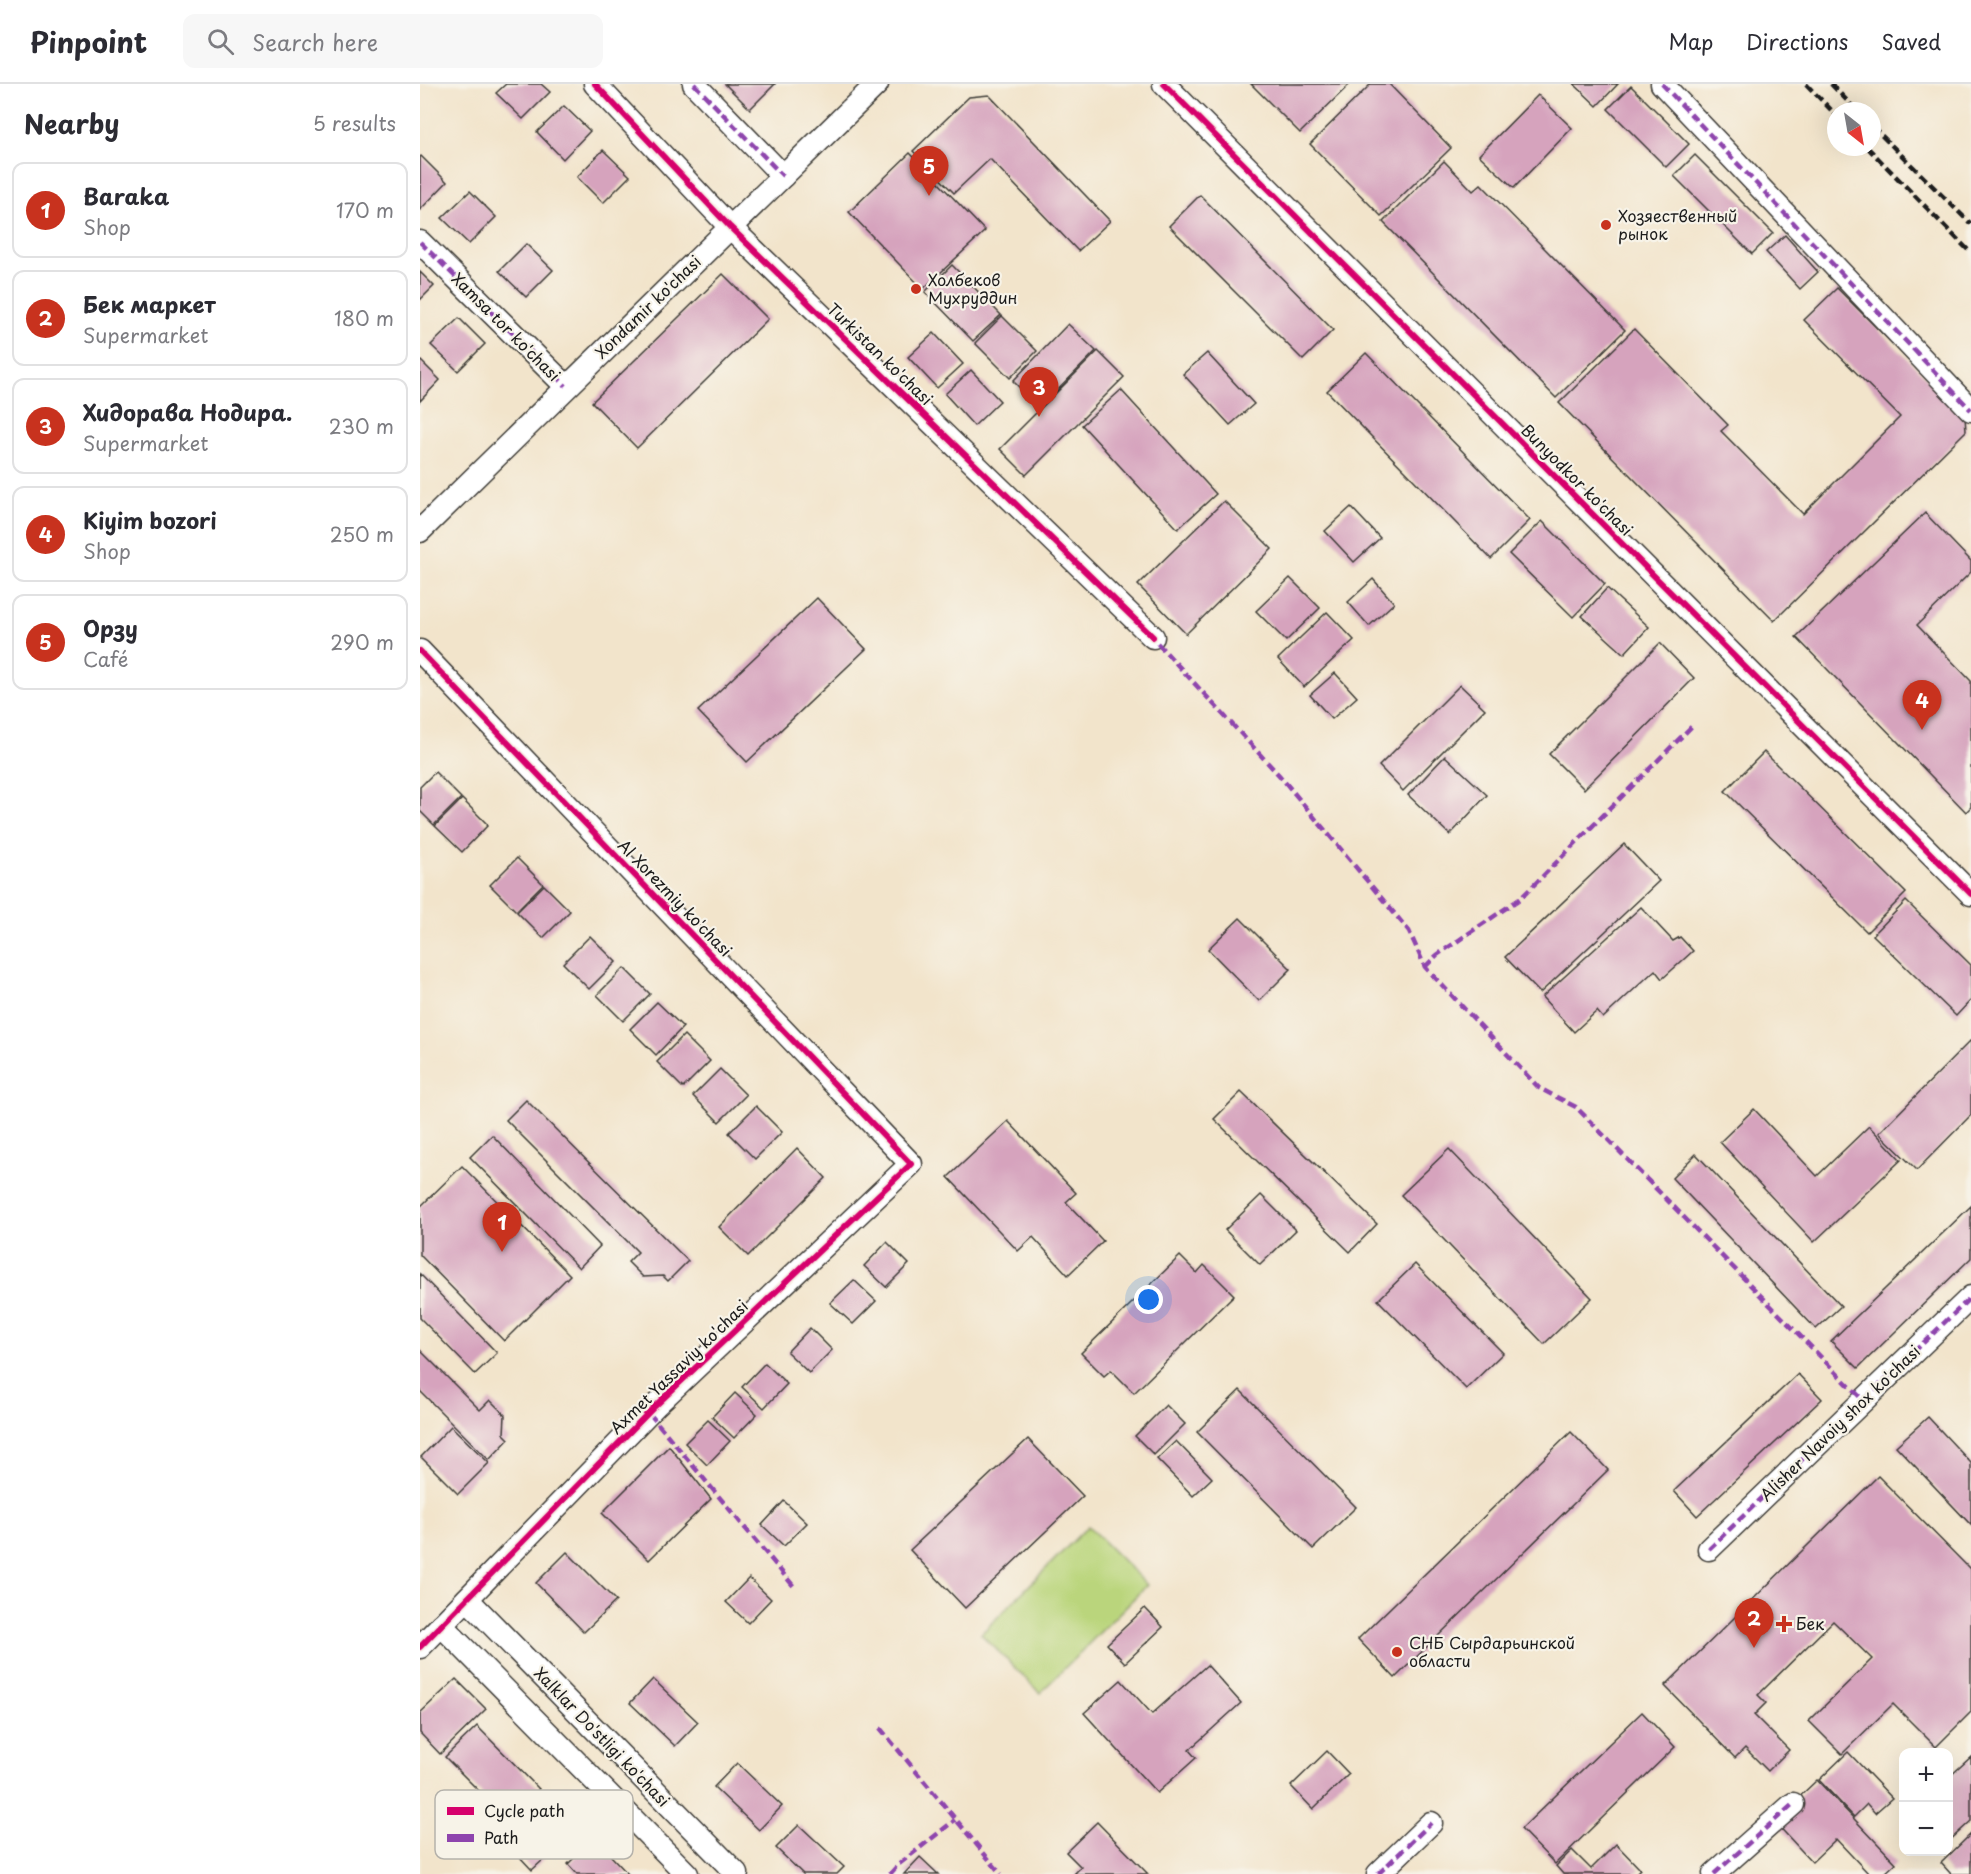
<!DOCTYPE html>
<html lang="en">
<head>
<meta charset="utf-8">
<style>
  body { margin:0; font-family:"Playpen Sans",sans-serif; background:#f7f7f7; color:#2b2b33 }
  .controls { position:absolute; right:18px; bottom:18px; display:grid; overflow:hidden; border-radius:12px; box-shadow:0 6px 24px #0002 }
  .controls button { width:54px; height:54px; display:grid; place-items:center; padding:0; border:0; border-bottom:2px solid #e1e1e2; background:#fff; color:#2b2b33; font:30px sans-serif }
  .compass { position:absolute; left:1407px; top:18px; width:54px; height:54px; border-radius:50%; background:#fff; box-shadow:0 6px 24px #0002; rotate:149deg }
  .you { position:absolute; left:729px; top:1216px; width:21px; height:21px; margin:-15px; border:4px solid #fff; border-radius:50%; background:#1a73e8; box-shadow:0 0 0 9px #1a73e833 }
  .badge { display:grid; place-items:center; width:39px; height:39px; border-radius:50%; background:#c8321e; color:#fff; font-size:20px; font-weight:700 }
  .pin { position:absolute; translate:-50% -50px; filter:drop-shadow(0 2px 3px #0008) }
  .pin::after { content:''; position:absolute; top:32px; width:21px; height:18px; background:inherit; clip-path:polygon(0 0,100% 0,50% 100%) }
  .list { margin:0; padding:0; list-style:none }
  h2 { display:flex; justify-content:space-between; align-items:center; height:78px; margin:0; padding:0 24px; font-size:26px }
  h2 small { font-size:20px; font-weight:400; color:#7c7c81 }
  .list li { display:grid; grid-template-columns:39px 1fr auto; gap:18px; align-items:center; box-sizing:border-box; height:96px; margin:0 12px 12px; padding:0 12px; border:2px solid #e1e1e2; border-radius:12px }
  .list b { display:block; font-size:22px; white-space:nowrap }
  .list p { margin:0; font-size:20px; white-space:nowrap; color:#7c7c81 }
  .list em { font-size:20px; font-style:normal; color:#7c7c81 }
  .icon { flex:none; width:33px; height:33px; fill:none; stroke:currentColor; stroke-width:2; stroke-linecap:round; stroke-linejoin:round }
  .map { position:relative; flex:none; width:1551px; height:1790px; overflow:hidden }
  header { display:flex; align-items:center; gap:36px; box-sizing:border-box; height:84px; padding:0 30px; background:#fff; border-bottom:2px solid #e1e1e2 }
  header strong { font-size:28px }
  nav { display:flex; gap:33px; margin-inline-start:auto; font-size:21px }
  .search { width:420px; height:54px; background:#f7f7f7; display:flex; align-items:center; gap:15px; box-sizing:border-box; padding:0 21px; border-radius:12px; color:#7c7c81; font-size:22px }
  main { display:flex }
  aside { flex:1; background:#fff }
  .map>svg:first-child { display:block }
  .green { fill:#bad57b; stroke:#6b784c; stroke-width:1.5 }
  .building { fill:#d6a3bd }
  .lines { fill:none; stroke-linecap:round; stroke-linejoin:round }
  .street-casing { stroke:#3c3a36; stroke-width:25 }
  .street { stroke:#fff; stroke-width:22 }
  .rail { stroke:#1c1c1c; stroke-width:4.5; stroke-dasharray:9 4.5; stroke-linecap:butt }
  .quiet { stroke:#8e44ad; stroke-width:4.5; stroke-dasharray:9 4.5; stroke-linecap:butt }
  .cycleway-casing { stroke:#f7f3e8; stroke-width:10 }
  .cycleway { stroke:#d6006c; stroke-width:6 }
  .poi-dot { fill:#c8321e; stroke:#f7f3e8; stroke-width:2 }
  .labels { text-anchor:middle; stroke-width:4.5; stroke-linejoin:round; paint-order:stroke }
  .poi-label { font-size:16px; fill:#1c1c1c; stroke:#f7f3e8; text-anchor:start }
  .street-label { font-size:16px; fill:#1c1c1c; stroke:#f7f3e8 }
  .key { fill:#f7f3e8; stroke:#b5b2ab; stroke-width:1.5 }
  .key-label { font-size:16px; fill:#1c1c1c }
</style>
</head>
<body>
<header>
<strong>Pinpoint</strong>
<div class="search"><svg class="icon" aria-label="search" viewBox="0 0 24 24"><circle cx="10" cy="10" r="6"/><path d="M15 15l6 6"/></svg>Search here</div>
<nav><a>Map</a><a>Directions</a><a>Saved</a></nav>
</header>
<main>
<aside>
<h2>Nearby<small>5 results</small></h2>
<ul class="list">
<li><span class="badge">1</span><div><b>Baraka</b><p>Shop</p></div><em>170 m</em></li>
<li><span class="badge">2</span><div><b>Бек маркет</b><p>Supermarket</p></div><em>180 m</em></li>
<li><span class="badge">3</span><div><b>Хидорава Нодира.</b><p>Supermarket</p></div><em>230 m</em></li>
<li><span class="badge">4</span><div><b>Kiyim bozori</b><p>Shop</p></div><em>250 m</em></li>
<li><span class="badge">5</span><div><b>Орзу</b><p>Café</p></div><em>290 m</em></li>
</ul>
</aside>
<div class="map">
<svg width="1551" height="1790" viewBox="0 0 1551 1790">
  <rect width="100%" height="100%" fill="#f7f3e8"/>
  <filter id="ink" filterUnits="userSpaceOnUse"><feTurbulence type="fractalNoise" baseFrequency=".0167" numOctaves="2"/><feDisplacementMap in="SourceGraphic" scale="12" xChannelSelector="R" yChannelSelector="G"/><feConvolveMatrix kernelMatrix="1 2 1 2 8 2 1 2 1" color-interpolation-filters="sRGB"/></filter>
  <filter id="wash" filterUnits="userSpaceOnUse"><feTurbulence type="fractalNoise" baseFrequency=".008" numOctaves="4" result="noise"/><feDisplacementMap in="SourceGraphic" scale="24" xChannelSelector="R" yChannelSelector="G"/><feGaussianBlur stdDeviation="1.35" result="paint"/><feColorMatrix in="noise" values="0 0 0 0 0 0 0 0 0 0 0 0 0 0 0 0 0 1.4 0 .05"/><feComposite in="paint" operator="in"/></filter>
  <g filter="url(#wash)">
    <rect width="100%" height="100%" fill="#f2e4cb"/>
    <!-- green -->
    <polygon class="green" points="668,1442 727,1501 620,1609 561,1550"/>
    <g id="blocks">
      <!-- building -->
      <g class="building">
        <polygon points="86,0 121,0 130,8 103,35 76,9"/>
        <polygon points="305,0 355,0 330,25"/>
        <polygon points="831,0 930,0 880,49"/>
        <polygon points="951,0 969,0 1031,64 961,132 890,60"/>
        <polygon points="1154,0 1198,0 1177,22"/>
        <polygon points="1211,2 1269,60 1246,83 1188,25"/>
        <polygon points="569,11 690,137 658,167 570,75 534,109 493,67 549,13"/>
        <polygon points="1118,11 1152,44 1094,104 1059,71"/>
        <polygon points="144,22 170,47 143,75 117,48"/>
        <polygon points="183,66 210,92 183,119 157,93"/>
        <polygon points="490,69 565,147 503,205 429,128"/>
        <polygon points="1275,71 1353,149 1332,170 1254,92"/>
        <polygon points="1,72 27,98 0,126 0,73"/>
        <polygon points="1024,77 1053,107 1061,100 1205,246 1136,314 963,138"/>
        <polygon points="50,107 76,133 49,160 22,134"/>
        <polygon points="780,111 913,246 883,276 749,142"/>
        <polygon points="1365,151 1398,188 1380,205 1346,168"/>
        <polygon points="106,160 133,186 106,213 79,187"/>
        <polygon points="532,181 581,231 553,257 505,208"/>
        <polygon points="0,188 14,202 0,216"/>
        <polygon points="303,190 348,235 217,364 172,318"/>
        <polygon points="1417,204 1545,333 1546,347 1354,537 1139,319 1214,245 1308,341 1301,347 1383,430 1480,333 1384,236"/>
        <polygon points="582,232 617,267 590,294 555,259"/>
        <polygon points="39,234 65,260 38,287 11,261"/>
        <polygon points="648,240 676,267 620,324 593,297"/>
        <polygon points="514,249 543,280 517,304 488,273"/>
        <polygon points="678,267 704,293 606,391 580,365"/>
        <polygon points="787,269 834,320 810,341 763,290"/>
        <polygon points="946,269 1110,436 1071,475 907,307"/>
        <polygon points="0,276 20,296 0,317"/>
        <polygon points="551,286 580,317 554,342 525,310"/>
        <polygon points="701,306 796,410 758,445 662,341"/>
        <polygon points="804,417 852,465 766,550 718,501"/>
        <polygon points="931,423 960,454 934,478 905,447"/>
        <polygon points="1505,429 1551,477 1551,488 1497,541 1551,597 1551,723 1546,728 1376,553"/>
        <polygon points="1122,437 1185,500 1153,533 1089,470"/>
        <polygon points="870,494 900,524 866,557 836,527"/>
        <polygon points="953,495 974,519 949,542 928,518"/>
        <polygon points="1187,504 1229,543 1204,570 1162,532"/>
        <polygon points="397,514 446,565 327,678 278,627"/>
        <polygon points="907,528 934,556 884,603 858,575"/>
        <polygon points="1240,559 1274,594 1164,705 1129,670"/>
        <polygon points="915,589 937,613 912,635 890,611"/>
        <polygon points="1040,601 1065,625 983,707 959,682"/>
        <polygon points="1344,668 1486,809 1447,848 1305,707"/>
        <polygon points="1025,672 1067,711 1030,751 988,711"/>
        <polygon points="15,688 41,714 14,741 0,727 0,703"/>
        <polygon points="42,715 68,741 42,768 15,742"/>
        <polygon points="1204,760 1239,797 1120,909 1085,873"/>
        <polygon points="97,774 123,800 96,827 70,801"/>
        <polygon points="124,801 150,827 123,854 97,828"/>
        <polygon points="1486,817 1551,881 1551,916 1536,932 1453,851"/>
        <polygon points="1221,823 1253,857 1260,853 1273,867 1242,895 1235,886 1183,934 1177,927 1154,948 1122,913"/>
        <polygon points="820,834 871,885 839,917 788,865"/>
        <polygon points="170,852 196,878 169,905 143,879"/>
        <polygon points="204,884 230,910 203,937 177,911"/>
        <polygon points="237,918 263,943 236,971 210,945"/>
        <polygon points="264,951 290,977 263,1004 237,978"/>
        <polygon points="1551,956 1551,1031 1497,1086 1459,1049"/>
        <polygon points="300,985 326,1011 299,1038 273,1012"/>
        <polygon points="821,1008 957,1140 930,1168 794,1035"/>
        <polygon points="106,1016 268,1177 248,1197 243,1192 223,1193 208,1178 218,1168 86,1036"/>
        <polygon points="336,1022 362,1048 335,1075 309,1049"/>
        <polygon points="1334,1025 1397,1092 1449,1042 1481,1076 1394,1158 1300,1058"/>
        <polygon points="588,1037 656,1109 646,1118 683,1157 648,1191 613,1153 598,1167 528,1093"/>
        <polygon points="72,1051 180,1162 159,1184 50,1073"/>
        <polygon points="377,1064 406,1094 328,1172 299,1143"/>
        <polygon points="1029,1065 1172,1214 1124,1260 981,1111"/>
        <polygon points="1276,1070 1421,1222 1396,1245 1252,1094"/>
        <polygon points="42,1082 150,1191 84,1257 0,1171 0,1123"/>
        <polygon points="841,1111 876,1146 840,1181 805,1146"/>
        <polygon points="1551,1122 1551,1174 1438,1284 1411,1257"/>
        <polygon points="467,1158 489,1180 466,1203 444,1182"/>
        <polygon points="760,1172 777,1189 784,1181 814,1211 714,1309 691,1286 684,1292 661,1269"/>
        <polygon points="995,1180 1083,1269 1046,1305 958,1216"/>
        <polygon points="0,1190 77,1269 55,1290 0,1234"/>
        <polygon points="434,1196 456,1217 433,1240 410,1219"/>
        <polygon points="390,1244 412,1266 389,1289 367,1268"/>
        <polygon points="0,1266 60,1326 70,1316 85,1331 84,1350 89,1355 69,1376 0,1307"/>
        <polygon points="345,1279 367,1300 344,1324 322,1303"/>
        <polygon points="1378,1290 1402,1315 1277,1432 1254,1407"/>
        <polygon points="820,1306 936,1423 893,1465 777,1348"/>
        <polygon points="315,1309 337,1330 314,1354 292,1333"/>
        <polygon points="746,1321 765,1340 734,1371 715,1352"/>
        <polygon points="1508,1333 1551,1379 1551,1441 1476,1362"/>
        <polygon points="288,1336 310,1357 287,1381 265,1359"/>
        <polygon points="31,1342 69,1379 38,1410 1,1373"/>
        <polygon points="1151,1348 1188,1386 975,1594 938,1555"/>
        <polygon points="608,1355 663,1412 545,1524 490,1466"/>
        <polygon points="756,1357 792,1394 773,1412 737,1375"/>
        <polygon points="249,1362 291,1415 229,1476 182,1429"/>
        <polygon points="1458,1392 1551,1486 1551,1628 1516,1663 1473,1620 1422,1670 1389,1637 1452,1575 1413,1537 1338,1611 1346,1619 1334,1631 1369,1666 1348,1687 1325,1664 1315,1674 1245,1602"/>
        <polygon points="364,1417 387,1439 364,1462 342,1441"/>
        <polygon points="147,1468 196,1517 164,1548 116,1499"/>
        <polygon points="329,1494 351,1515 328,1539 306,1518"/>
        <polygon points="725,1524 743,1543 705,1579 687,1560"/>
        <polygon points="787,1581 821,1619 769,1666 776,1674 737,1709 664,1629 701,1596 732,1630"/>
        <polygon points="36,1595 66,1625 20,1670 0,1649 0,1629"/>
        <polygon points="233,1595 278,1638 255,1662 210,1619"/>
        <polygon points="1222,1628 1255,1663 1135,1780 1101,1745"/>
        <polygon points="57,1642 119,1705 88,1736 25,1673"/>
        <polygon points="907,1667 929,1690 893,1725 871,1702"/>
        <polygon points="1428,1668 1472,1714 1455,1729 1447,1720 1434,1733 1399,1696"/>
        <polygon points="1551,1673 1551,1737 1528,1758 1528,1694"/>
        <polygon points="317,1679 362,1722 339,1746 294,1703"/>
        <polygon points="1397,1696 1476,1779 1464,1790 1449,1790 1416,1755 1392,1778 1354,1737"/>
        <polygon points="107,1735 135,1765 112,1786 84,1756"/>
        <polygon points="677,1738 728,1790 654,1790 661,1783 646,1768"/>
        <polygon points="379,1741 424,1783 417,1790 383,1790 356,1764"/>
        <polygon points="1551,1750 1551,1790 1531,1790 1521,1779"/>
        <polygon points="174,1754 208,1790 157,1790 148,1780"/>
        <polygon points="1196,1760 1220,1785 1215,1790 1143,1790 1136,1782 1152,1766 1171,1785"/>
        <polygon points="500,1773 518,1790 484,1790"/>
      </g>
    </g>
  </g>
  <g filter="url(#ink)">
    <use href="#blocks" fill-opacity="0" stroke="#3c3a36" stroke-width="1.5"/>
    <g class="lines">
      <!-- street casing -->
      <g class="street-casing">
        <g id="street">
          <polyline points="175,0 310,143 733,553"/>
          <polyline points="274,0 363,92"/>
          <polyline points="744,0 1551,810"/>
          <polyline points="1242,0 1551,326"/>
          <polyline points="0,158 146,302"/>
          <polyline points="0,447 457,0"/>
          <polyline points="0,567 491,1080 235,1322 0,1563"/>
          <polyline points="1289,1465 1551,1213"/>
          <polyline points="47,1515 317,1790"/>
          <polyline points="21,1541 267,1790"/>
          <polyline points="958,1790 1011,1739"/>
          <polyline points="1294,1790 1373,1720"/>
        </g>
      </g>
      <!-- street -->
      <use href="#street" class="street"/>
      <!-- rail -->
      <g class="rail">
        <polyline points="1386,0 1416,31"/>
        <polyline points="1411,0 1437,27"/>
        <polyline points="1452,42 1551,140"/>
        <polyline points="1447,63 1551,169"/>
      </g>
      <!-- quiet -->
      <g class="quiet">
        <polyline points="274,0 363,92"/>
        <polyline points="1242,0 1551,326"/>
        <polyline points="0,158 146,302"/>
        <polyline points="728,549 859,691 989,847 1005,883 1119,1004 1156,1023 1444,1317"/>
        <polyline points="1005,883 1017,871 1101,814 1273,641"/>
        <polyline points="229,1329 376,1505"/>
        <polyline points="1289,1465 1551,1213"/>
        <polyline points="460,1644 581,1790"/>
        <polyline points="470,1790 478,1781 535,1736"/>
        <polyline points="958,1790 1011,1739"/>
        <polyline points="1294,1790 1373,1720"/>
      </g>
      <!-- cycleway casing -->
      <g class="cycleway-casing">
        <g id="cycleway">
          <polyline points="175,0 310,143 733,553"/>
          <polyline points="744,0 1551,810"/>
          <polyline points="0,567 491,1080 235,1322 0,1563"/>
        </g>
      </g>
      <!-- cycleway -->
      <use href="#cycleway" class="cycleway"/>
    </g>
  </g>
  <!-- markers -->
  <g class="poi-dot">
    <circle cx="1186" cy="141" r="6"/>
    <circle cx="496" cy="205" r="6"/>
    <path d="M1361 1531h6v6h6v6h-6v6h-6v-6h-6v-6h6z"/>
    <circle cx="977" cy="1568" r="6"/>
  </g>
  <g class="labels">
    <!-- poi labels -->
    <g class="poi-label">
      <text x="1198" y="138">Хозяественный<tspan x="1198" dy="18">рынок</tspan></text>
      <text x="508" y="202">Холбеков<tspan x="508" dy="18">Мухруддин</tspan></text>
      <text x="1376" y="1546">Бек</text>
      <text x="989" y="1565">СНБ Сырдарьинской<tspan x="989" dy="18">области</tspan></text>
    </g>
    <!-- street labels -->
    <g class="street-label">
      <text transform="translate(228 223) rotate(-44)" y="6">Xondamir ko'chasi</text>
      <text transform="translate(86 243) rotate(45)" y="6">Xamsa tor ko'chasi</text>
      <text transform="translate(460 270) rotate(44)" y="6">Turkistan ko'chasi</text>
      <text transform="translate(1157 396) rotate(45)" y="6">Bunyodkor ko'chasi</text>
      <text transform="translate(255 814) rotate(46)" y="6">Al Xorezmiy ko'chasi</text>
      <text transform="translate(259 1283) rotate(-44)" y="6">Axmet Yassaviy ko'chasi</text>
      <text transform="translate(1420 1339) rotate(-44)" y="6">Alisher Navoiy shox ko'chasi</text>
      <text transform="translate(182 1653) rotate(46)" y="6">Xalklar Do'stligi ko'chasi</text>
    </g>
  </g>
  <!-- legend -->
  <rect x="15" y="1706" width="198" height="69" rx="9" class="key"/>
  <rect x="27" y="1723" width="27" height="8" fill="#d6006c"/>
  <rect x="27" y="1750" width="27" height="8" fill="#8e44ad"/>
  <g class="key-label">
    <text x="64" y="1733">Cycle path</text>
    <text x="64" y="1760">Path</text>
  </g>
</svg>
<div class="controls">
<button>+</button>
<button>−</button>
</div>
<svg class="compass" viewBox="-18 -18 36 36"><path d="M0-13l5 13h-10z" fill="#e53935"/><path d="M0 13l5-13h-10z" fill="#7c7c81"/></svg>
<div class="you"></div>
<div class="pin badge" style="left:82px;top:1168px">1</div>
<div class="pin badge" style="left:1334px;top:1564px">2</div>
<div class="pin badge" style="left:619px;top:333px">3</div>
<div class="pin badge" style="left:1502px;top:646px">4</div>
<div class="pin badge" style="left:509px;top:112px">5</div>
</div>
</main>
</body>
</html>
